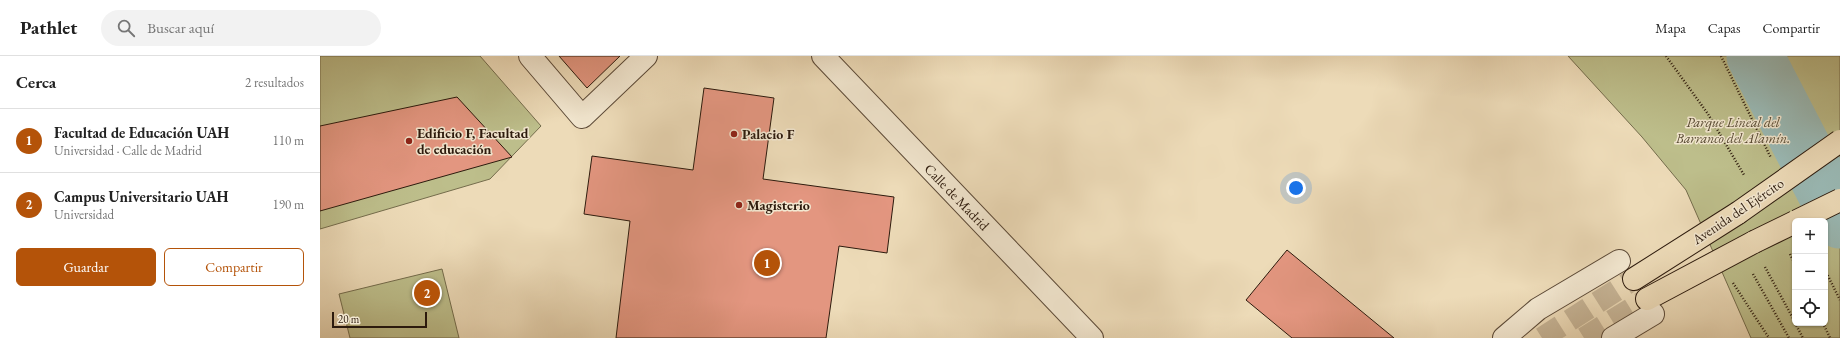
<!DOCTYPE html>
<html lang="es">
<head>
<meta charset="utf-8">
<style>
  body { margin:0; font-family:"EB Garamond",serif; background:#f2f2f2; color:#222 }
  .controls { position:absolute; right:12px; bottom:12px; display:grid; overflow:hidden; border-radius:6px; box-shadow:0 1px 3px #0004 }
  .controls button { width:36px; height:36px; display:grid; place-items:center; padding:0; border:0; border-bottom:1px solid #e0e0e0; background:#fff; color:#222; font:20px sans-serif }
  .scale { position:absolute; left:12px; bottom:10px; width:95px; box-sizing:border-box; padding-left:4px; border:2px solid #2c1a0d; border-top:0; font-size:11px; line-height:14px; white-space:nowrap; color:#2c1a0d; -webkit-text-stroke:3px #f3e8d1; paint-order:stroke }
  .you { position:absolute; left:976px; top:132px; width:14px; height:14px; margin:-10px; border:3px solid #fff; border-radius:50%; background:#1a73e8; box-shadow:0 0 0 6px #1a73e833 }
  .badge { display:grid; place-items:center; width:26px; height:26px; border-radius:50%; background:#b45309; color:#fff; font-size:13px; font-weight:700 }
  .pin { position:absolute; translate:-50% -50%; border:2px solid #fff; box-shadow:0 1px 4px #0006 }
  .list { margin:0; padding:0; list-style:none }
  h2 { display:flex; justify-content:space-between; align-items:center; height:52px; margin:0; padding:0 16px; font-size:17px }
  h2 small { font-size:13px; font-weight:400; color:#767676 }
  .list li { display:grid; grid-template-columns:26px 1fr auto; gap:12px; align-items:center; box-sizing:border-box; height:64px; padding:0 16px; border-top:1px solid #e0e0e0 }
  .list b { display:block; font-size:15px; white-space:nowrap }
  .list p { margin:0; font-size:13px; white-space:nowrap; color:#767676 }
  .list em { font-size:13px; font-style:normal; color:#767676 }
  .actions { display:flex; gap:8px; padding:12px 16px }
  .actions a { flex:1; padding:9px 0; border:1px solid #b45309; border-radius:6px; text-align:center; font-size:14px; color:#b45309 }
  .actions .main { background:#b45309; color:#fff }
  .icon { flex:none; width:22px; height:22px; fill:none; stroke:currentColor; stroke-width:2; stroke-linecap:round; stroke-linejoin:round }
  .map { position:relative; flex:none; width:1520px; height:282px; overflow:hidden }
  header { display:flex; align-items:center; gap:24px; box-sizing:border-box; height:56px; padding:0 20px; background:#fff; border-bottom:1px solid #e0e0e0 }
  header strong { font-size:19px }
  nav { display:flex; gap:22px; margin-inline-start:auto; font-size:14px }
  .search { width:280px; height:36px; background:#f2f2f2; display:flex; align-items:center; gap:10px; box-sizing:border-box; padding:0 14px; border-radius:22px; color:#767676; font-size:15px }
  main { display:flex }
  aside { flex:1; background:#fff }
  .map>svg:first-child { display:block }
  .green { fill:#bdbe8b; stroke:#746c4c; fill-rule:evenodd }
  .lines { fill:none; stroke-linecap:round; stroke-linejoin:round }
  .river { stroke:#9abab6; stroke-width:57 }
  .building { fill:#e39680; stroke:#2c1a0d }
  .major-tunnel { stroke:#c6b496; stroke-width:22; stroke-dasharray:22 11; stroke-linecap:butt }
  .minor-casing { stroke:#5c4a38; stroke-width:24 }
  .major-casing { stroke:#2c1a0d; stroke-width:24 }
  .path { stroke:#2c1a0d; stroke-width:2.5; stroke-dasharray:1 2; stroke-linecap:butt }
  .minor { stroke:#f3e8d1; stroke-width:22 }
  .major { stroke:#eddbb8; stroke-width:22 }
  .major-bridge-casing { stroke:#2c1a0d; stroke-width:24; stroke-linecap:butt }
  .major-bridge { stroke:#eddbb8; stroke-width:22 }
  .poi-dot { fill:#8f2418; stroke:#f3e8d1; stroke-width:1.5 }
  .labels { text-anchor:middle; stroke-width:3; stroke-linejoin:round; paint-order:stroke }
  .park-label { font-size:14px; font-style:italic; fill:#584b33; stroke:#f3e8d1 }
  .poi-label { font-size:14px; font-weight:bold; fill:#2c1a0d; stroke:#f3e8d1; text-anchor:start }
  .street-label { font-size:14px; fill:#2c1a0d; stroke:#f3e8d1 }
</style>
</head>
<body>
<header>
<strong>Pathlet</strong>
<div class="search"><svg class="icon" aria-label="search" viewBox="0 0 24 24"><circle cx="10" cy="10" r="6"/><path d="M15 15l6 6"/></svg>Buscar aquí</div>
<nav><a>Mapa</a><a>Capas</a><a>Compartir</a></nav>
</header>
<main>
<aside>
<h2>Cerca<small>2 resultados</small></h2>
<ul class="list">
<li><span class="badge">1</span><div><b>Facultad de Educación UAH</b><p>Universidad · Calle de Madrid</p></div><em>110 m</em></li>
<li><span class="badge">2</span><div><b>Campus Universitario UAH</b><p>Universidad</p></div><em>190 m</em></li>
</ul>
<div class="actions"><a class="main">Guardar</a><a>Compartir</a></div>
</aside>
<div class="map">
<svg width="1520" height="282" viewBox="0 0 1520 282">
  <rect width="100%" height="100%" fill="#eddbb8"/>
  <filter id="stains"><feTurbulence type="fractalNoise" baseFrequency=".005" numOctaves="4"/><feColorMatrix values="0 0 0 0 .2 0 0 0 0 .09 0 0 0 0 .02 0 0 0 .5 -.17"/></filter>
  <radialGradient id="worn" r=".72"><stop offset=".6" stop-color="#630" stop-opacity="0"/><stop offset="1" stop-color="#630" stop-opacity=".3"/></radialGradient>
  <!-- green -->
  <g class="green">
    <polygon points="0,0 160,0 221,70 170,123 0,173"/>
    <path d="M 1248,0 L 1520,0 L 1520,282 L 1431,282 L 1366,134 L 1322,81 ZM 1475,165 L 1505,165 L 1505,267 L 1475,267 Z"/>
    <polygon points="122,213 139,282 30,282 19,238"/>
  </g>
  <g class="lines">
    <!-- river -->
    <polyline class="river" points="1435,0 1520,164"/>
  </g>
  <!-- building -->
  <g class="building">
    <polygon points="239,0 300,0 267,32"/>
    <polygon points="384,32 454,42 443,123 574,141 567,197 519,190 506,282 296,282 310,165 264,158 272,100 373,114"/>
    <polygon points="137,41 192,101 0,155 0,70"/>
    <polygon points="967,194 1074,282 972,282 926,244"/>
  </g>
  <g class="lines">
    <!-- major-tunnel -->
    <g class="major-tunnel">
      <polyline points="1222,282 1314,223"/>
      <polyline points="1264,282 1327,243"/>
    </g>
    <!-- minor casing -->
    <g class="minor-casing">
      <g id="minor">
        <polyline points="210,0 262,61 326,0"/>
        <polyline points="503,0 772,282"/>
        <polyline points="1184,282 1218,253 1299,205"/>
        <polyline points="1293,282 1333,258"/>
      </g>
    </g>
    <!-- major casing -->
    <g class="major-casing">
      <g id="major">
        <polyline points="1314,223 1418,157"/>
        <polyline points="1327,243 1434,186"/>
      </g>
    </g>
    <!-- path -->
    <g class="path">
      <polyline points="1346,0 1388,58 1424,119"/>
      <polyline points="1401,0 1451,102"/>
      <polyline points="1470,198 1475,208"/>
      <polyline points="1445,211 1475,266"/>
      <polyline points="1505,214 1520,244"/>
      <polyline points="1433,218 1469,282"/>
      <polyline points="1413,227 1449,282"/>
      <polyline points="1475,267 1483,282"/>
      <polyline points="1503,267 1510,282"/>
    </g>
    <!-- minor -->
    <use href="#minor" class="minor"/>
    <!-- major -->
    <use href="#major" class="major"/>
    <!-- major-bridge casing -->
    <g class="major-bridge-casing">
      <g id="major-bridge">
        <polyline points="1418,157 1520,85"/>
        <polyline points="1477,165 1520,144"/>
        <polyline points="1434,186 1475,166"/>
      </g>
    </g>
    <!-- major-bridge -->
    <use href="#major-bridge" class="major-bridge"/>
  </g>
  <!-- markers -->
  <g class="poi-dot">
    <circle cx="414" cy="78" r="4"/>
    <circle cx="89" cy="85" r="4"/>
    <circle cx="419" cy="149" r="4"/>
  </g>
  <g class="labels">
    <!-- park labels -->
    <g class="park-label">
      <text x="1413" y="71">Parque Lineal del<tspan x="1413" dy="16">Barranco del Alamín.</tspan></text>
    </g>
    <!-- poi labels -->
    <g class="poi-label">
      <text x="97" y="82">Edificio F, Facultad<tspan x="97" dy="16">de educación</tspan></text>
      <text x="422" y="83">Palacio F</text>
      <text x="427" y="154">Magisterio</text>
    </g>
    <!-- street labels -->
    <g class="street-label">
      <text transform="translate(637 141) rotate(46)" y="5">Calle de Madrid</text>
      <text transform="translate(1418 155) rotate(-34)" y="5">Avenida del Ejército</text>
    </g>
  </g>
  <rect width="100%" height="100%" filter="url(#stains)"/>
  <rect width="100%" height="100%" fill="url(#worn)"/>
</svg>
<div class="controls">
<button>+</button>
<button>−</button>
<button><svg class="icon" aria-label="locate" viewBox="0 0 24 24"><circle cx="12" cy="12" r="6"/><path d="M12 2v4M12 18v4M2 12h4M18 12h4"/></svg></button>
</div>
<div class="scale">20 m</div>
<div class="you"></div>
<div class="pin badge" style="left:447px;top:207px">1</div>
<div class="pin badge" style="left:107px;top:237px">2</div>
</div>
</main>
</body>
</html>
